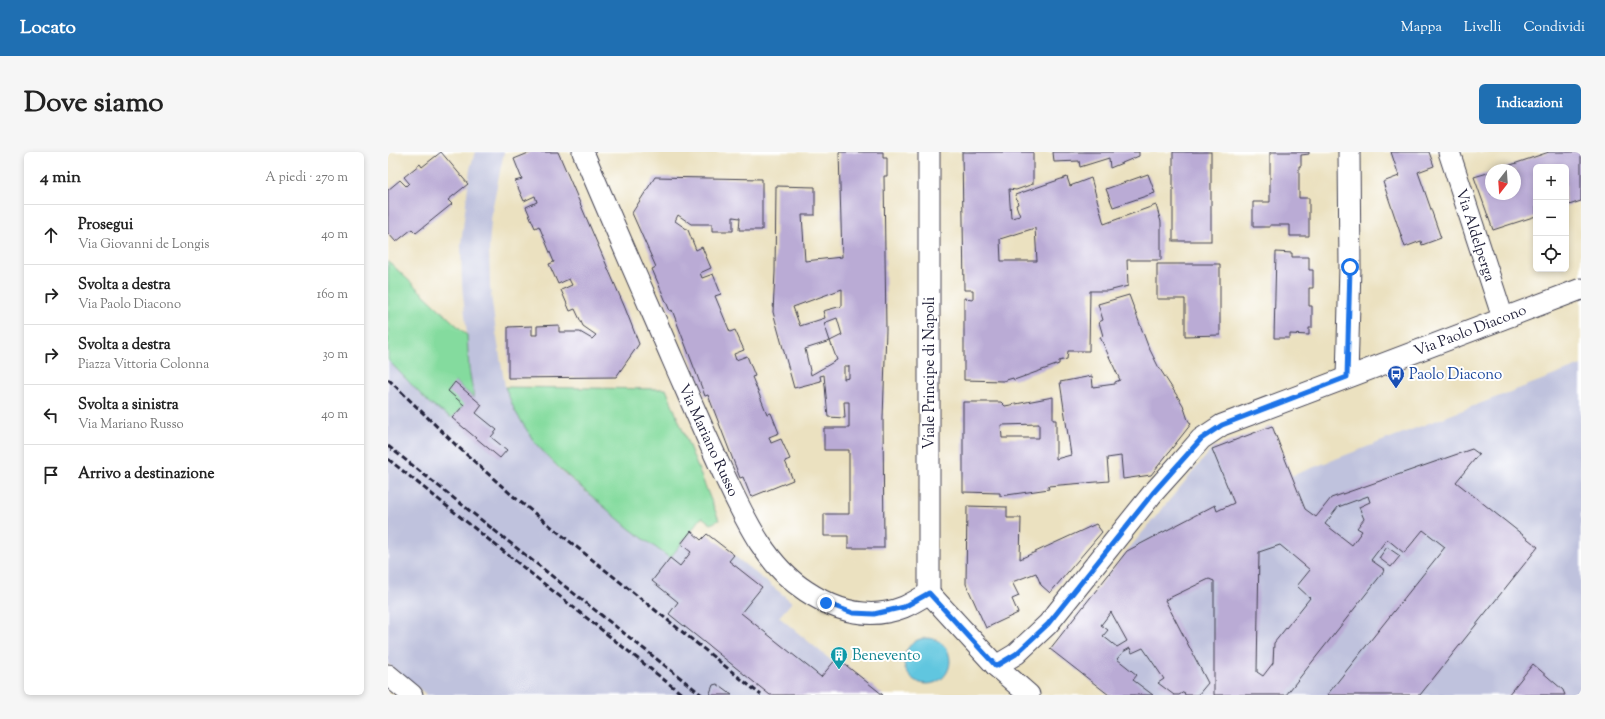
<!DOCTYPE html>
<html lang="it">
<head>
<meta charset="utf-8">
<style>
  body { margin:0; font-family:"Sorts Mill Goudy",serif; background:#f6f6f6; color:#222 }
  .controls { position:absolute; right:12px; top:12px; display:grid; overflow:hidden; border-radius:6px; box-shadow:0 2px 6px #0003 }
  .controls button { width:36px; height:36px; display:grid; place-items:center; padding:0; border:0; border-bottom:1px solid #e0e0e0; background:#fff; color:#222; font:20px sans-serif }
  .compass { position:absolute; left:1097px; top:12px; width:36px; height:36px; border-radius:50%; background:#fff; box-shadow:0 2px 6px #0003; rotate:197deg }
  .stop { position:absolute; width:12px; height:12px; margin:-9px; border:3px solid #1a73e8; border-radius:50%; background:#fff }
  .stop.end { background:#1a73e8; border-color:#fff; box-shadow:0 1px 4px #0008 }
  .list { margin:0; padding:0; list-style:none }
  h2 { display:flex; justify-content:space-between; align-items:center; height:52px; margin:0; padding:0 16px; font-size:17px }
  h2 small { font-size:13px; font-weight:400; color:#767676 }
  .list li { display:grid; grid-template-columns:26px 1fr auto; gap:12px; align-items:center; box-sizing:border-box; height:60px; padding:0 16px; border-top:1px solid #e0e0e0 }
  .list b { display:block; font-size:15px; white-space:nowrap }
  .list p { margin:0; font-size:13px; white-space:nowrap; color:#767676 }
  .list em { font-size:13px; font-style:normal; color:#767676 }
  .icon { flex:none; width:22px; height:22px; fill:none; stroke:currentColor; stroke-width:2; stroke-linecap:round; stroke-linejoin:round }
  .map { position:relative; flex:none; width:1193px; height:543px; overflow:hidden; border-radius:6px }
  header { display:flex; align-items:center; gap:24px; box-sizing:border-box; height:56px; padding:0 20px; background:#1f6fb2; color:#fff }
  header strong { font-size:19px }
  nav { display:flex; gap:22px; margin-inline-start:auto; font-size:14px }
  .intro { display:flex; align-items:center; justify-content:space-between; box-sizing:border-box; height:96px; padding:0 24px }
  h1 { margin:0; font-size:28px }
  .button { padding:10px 18px; border-radius:6px; background:#1f6fb2; color:#fff; font-size:14px; font-weight:700 }
  main { display:flex; gap:24px; padding:0 24px }
  aside { flex:1; background:#fff; border-radius:6px; box-shadow:0 2px 6px #0003 }
  .map>svg:first-child { display:block }
  .industrial { fill:#bfc2dd }
  .green { fill:#84db9e; stroke:#537e6c }
  .water { fill:#61c6df; stroke:#42748d }
  .building { fill:#baabd5; fill-rule:evenodd }
  .lines { fill:none; stroke-linecap:round; stroke-linejoin:round }
  .minor-casing { stroke:#403f4f; stroke-width:23 }
  .minor { stroke:#fff; stroke-width:21 }
  .rail { stroke:#22223b; stroke-width:3; stroke-dasharray:6 3; stroke-linecap:butt }
  .route { stroke:#1a73e8; stroke-width:5 }
  .labels { text-anchor:middle; stroke-width:4; stroke-linejoin:round; paint-order:stroke }
  .street-label { font-size:15px; fill:#22223b; stroke:#fff }
  .transit-label { font-size:15px; fill:#164399; stroke:#fff; text-anchor:start }
  .culture-label { font-size:15px; fill:#0d838f; stroke:#fff; text-anchor:start }
</style>
</head>
<body>
<header>
<strong>Locato</strong>
<nav><a>Mappa</a><a>Livelli</a><a>Condividi</a></nav>
</header>
<div class="intro"><h1>Dove siamo</h1><a class="button">Indicazioni</a></div>
<main>
<aside>
<h2>4 min<small>A piedi · 270 m</small></h2>
<ul class="list">
<li><svg class="icon" aria-label="ahead" viewBox="0 0 24 24"><path d="M12 20V5M6 11l6-6 6 6"/></svg><div><b>Prosegui</b><p>Via Giovanni de Longis</p></div><em>40 m</em></li>
<li><svg class="icon" aria-label="right" viewBox="0 0 24 24"><path d="M7 20v-9h11M14 6l5 5-5 5"/></svg><div><b>Svolta a destra</b><p>Via Paolo Diacono</p></div><em>160 m</em></li>
<li><svg class="icon" aria-label="right" viewBox="0 0 24 24"><path d="M7 20v-9h11M14 6l5 5-5 5"/></svg><div><b>Svolta a destra</b><p>Piazza Vittoria Colonna</p></div><em>30 m</em></li>
<li><svg class="icon" aria-label="left" viewBox="0 0 24 24"><path d="M17 20v-9H6M10 6l-5 5 5 5"/></svg><div><b>Svolta a sinistra</b><p>Via Mariano Russo</p></div><em>40 m</em></li>
<li><svg class="icon" aria-label="arrive" viewBox="0 0 24 24"><path d="M6 21V4h12l-3 4 3 4H6"/></svg><div><b>Arrivo a destinazione</b></div></li>
</ul>
</aside>
<div class="map">
<svg width="1193" height="543" viewBox="0 0 1193 543">
  <rect width="100%" height="100%" fill="#fff"/>
  <filter id="ink" filterUnits="userSpaceOnUse"><feTurbulence type="fractalNoise" baseFrequency=".025" numOctaves="2"/><feDisplacementMap in="SourceGraphic" scale="8" xChannelSelector="R" yChannelSelector="G"/><feConvolveMatrix kernelMatrix="1 2 1 2 8 2 1 2 1" color-interpolation-filters="sRGB"/></filter>
  <filter id="wash" filterUnits="userSpaceOnUse"><feTurbulence type="fractalNoise" baseFrequency=".012" numOctaves="4" result="noise"/><feDisplacementMap in="SourceGraphic" scale="16" xChannelSelector="R" yChannelSelector="G"/><feGaussianBlur stdDeviation="0.9" result="paint"/><feColorMatrix in="noise" values="0 0 0 0 0 0 0 0 0 0 0 0 0 0 0 0 0 1.4 0 .05"/><feComposite in="paint" operator="in"/></filter>
  <g filter="url(#wash)">
    <rect width="100%" height="100%" fill="#ebe1c0"/>
    <!-- industrial -->
    <g class="industrial">
      <polygon points="87,0 116,0 104,58 101,93 102,135 108,180 117,235 127,259 147,291 173,319 242,377 282,406 303,379 313,388 319,382 404,450 391,465 445,510 449,506 495,543 39,543 0,512 0,208 42,252 60,239 67,230 86,245 81,217 79,183 74,133 73,92 82,17"/>
      <polygon points="1193,213 1193,543 721,543 662,497 739,399 824,297 884,274 903,324"/>
    </g>
    <!-- green -->
    <g class="green">
      <polygon points="0,109 79,183 81,217 86,246 67,230 76,253 64,266 42,252 0,208"/>
      <polygon points="117,235 278,237 331,368 323,372 314,365 282,406 242,377 173,318 147,291 127,259"/>
    </g>
    <!-- water -->
    <circle class="water" cx="539" cy="509" r="23"/>
    <g id="blocks">
      <!-- building -->
      <g class="building">
        <polygon points="53,0 80,32 60,48 64,52 28,81 24,77 8,90 0,81 0,38 12,28 18,34 21,31 16,25 32,12 34,15"/>
        <polygon points="143,0 170,0 237,156 251,192 228,225 120,226 120,175 144,174 144,183 149,183 149,174 171,173 171,180 192,180 204,187 208,183 195,174 187,157 182,159 173,138 184,133 181,127 170,132 161,112 166,110 151,74 147,76 138,55 149,50 147,44 136,49 127,29 134,27 126,7"/>
        <path d="M 451,0 L 495,0 L 495,6 L 499,6 L 499,24 L 496,24 L 498,178 L 495,266 L 496,396 L 460,396 L 460,384 L 436,384 L 436,362 L 461,362 L 461,298 L 436,298 L 436,276 L 461,276 L 461,250 L 456,250 L 457,266 L 440,265 L 436,223 L 432,224 L 433,229 L 406,236 L 385,160 L 387,120 L 388,34 L 427,35 L 427,63 L 414,63 L 417,109 L 454,105 ZM 454,137 L 454,154 L 435,159 L 437,166 L 412,174 L 405,155 ZM 449,166 L 454,183 L 442,189 L 449,208 L 423,223 L 417,197 L 442,189 L 436,171 ZM 456,214 L 461,214 L 461,226 L 456,227 Z"/>
        <path d="M 574,0 L 645,0 L 645,32 L 628,38 L 621,37 L 623,66 L 632,64 L 628,53 L 630,52 L 627,43 L 679,25 L 682,34 L 703,26 L 716,72 L 768,53 L 773,70 L 773,108 L 739,108 L 740,134 L 720,139 L 702,139 L 701,199 L 680,199 L 679,207 L 671,209 L 671,212 L 626,228 L 625,226 L 615,229 L 576,228 L 576,146 L 585,147 L 585,138 L 576,138 ZM 647,76 L 649,109 L 613,109 L 612,87 Z"/>
        <polygon points="665,0 751,0 751,4 722,16 721,6 692,15 691,9 666,10"/>
        <rect x="785" y="0" width="38" height="89"/>
        <polygon points="882,0 921,0 921,2 913,3 913,14 911,14 911,46 921,46 921,84 902,84 902,73 882,73 882,75 865,75 865,50 882,50"/>
        <polygon points="1003,0 1041,0 1046,14 1030,20 1053,86 1034,93 1033,89 1017,95 995,30 1011,24"/>
        <polygon points="1161,0 1193,0 1193,49 1178,54 1178,15 1148,15 1148,64 1105,78 1086,25 1103,20 1103,42 1127,42 1127,18 1108,18"/>
        <polygon points="760,22 767,41 725,55 718,37"/>
        <polygon points="267,25 374,27 374,78 351,78 352,66 345,65 345,79 324,79 324,72 303,72 290,63 287,69 300,78 308,98 314,95 323,116 312,121 314,126 325,122 333,142 327,144 342,180 347,178 356,198 346,202 348,208 359,204 367,224 364,225 371,242 379,262 383,261 391,281 381,285 383,291 393,287 402,307 397,309 405,328 363,345 355,325 352,326 320,243 317,244 284,158 282,159 264,117 268,115 244,61"/>
        <polygon points="888,100 904,101 904,105 921,105 921,118 925,118 925,136 921,136 921,154 924,154 924,176 921,176 921,183 902,182 902,186 886,186"/>
        <polygon points="769,112 832,112 832,183 797,184 797,147 769,147"/>
        <path d="M 741,143 L 760,194 L 770,214 L 795,253 L 800,268 L 803,272 L 763,323 L 735,327 L 733,304 L 719,306 L 721,329 L 660,334 L 661,337 L 612,344 L 612,341 L 575,340 L 575,250 L 613,250 L 617,254 L 665,245 L 665,268 L 668,268 L 668,307 L 683,303 L 672,230 L 704,224 L 705,235 L 727,232 L 727,230 L 732,228 L 712,185 L 715,184 L 711,170 L 715,168 L 710,152 ZM 651,272 L 651,286 L 614,286 L 613,273 Z"/>
        <polygon points="67,230 94,253 88,261 109,278 103,285 119,298 112,306 64,266 76,253 60,239"/>
        <path d="M 884,274 L 917,357 L 928,365 L 943,346 L 1084,297 L 1091,302 L 1068,330 L 1150,395 L 1032,543 L 939,543 L 1057,395 L 1035,378 L 1016,401 L 999,387 L 983,408 L 997,418 L 898,543 L 826,543 L 826,429 L 821,427 L 777,448 L 820,531 L 810,543 L 797,543 L 796,540 L 791,543 L 786,543 L 770,531 L 776,527 L 755,496 L 744,501 L 742,496 L 735,500 L 729,507 L 749,523 L 745,528 L 765,543 L 721,543 L 662,497 L 739,399 L 827,353 L 829,359 L 846,351 L 824,297 ZM 980,344 L 982,350 L 971,355 L 976,367 L 969,376 L 974,379 L 964,393 L 937,372 L 950,355 ZM 892,393 L 922,418 L 909,434 L 922,446 L 886,491 L 885,511 L 875,524 L 869,520 L 871,400 ZM 723,460 L 739,489 L 729,495 L 715,484 L 720,478 L 713,473 Z"/>
        <polygon points="579,354 619,355 619,366 633,366 632,407 708,372 714,380 662,441 653,433 648,421 624,430 631,444 624,447 630,461 598,476 578,432"/>
        <polygon points="303,379 313,388 319,382 346,403 341,409 374,435 353,461 433,525 449,506 495,543 382,543 281,462 290,450 264,429 282,406 292,414 303,400 293,392"/>
        <polygon points="999,395 1012,404 1003,415 991,406"/>
        <polygon points="1145,512 1175,538 1177,543 1120,543"/>
        <polygon points="329,532 344,543 324,543 322,541 325,533"/>
      </g>
    </g>
  </g>
  <g filter="url(#ink)">
    <use href="#blocks" fill-opacity="0" stroke="#403f4f" stroke-width="1"/>
    <g class="lines">
      <!-- minor casing -->
      <g class="minor-casing">
        <g id="minor">
          <path d="M 195,0 C 224,69 254,137 284,206 C 302,247 319,287 338,327 C 358,369 378,413 418,439 C 448,459 481,469 516,455 C 525,451 533,446 541,441"/>
          <polyline points="541,0 541,441"/>
          <polyline points="1061,0 1115,166"/>
          <polyline points="959,225 962,115 961,0"/>
          <polyline points="541,441 608,514 641,543"/>
          <polyline points="608,514 628,502 660,472 765,341 792,311 813,287 834,273 1193,137"/>
          <polyline points="0,523 24,543"/>
        </g>
      </g>
      <!-- minor -->
      <use href="#minor" class="minor"/>
      <!-- rail -->
      <g class="rail">
        <polyline points="0,227 70,295 125,344 373,543"/>
        <polyline points="0,294 314,543"/>
        <polyline points="0,307 295,543"/>
      </g>
    </g>
  </g>
  <g class="lines" filter="url(#ink)">
    <!-- route -->
    <polyline class="route" points="438,451 465,461 486,462 516,455 541,441 608,514 628,502 660,472 765,341 813,287 834,273 959,225 962,115"/>
  </g>
  <!-- icons -->
  <defs>
    <g id="bus-pin" transform="scale(0.9)"><path d="M0 17L-7.5 6A9.5 9.5 0 1 1 7.5 6Z" fill="#1a4fb4" stroke="#fff"/><path d="M-5-6H5V4H4V6H2V4H-2V6H-4V4H-5ZM-3.5-4V0h7V-4ZM-3.5 1.2v1.5H-2V1.2ZM2 1.2v1.5H3.5V1.2Z" fill="#fff"/></g>
    <g id="building-pin" transform="scale(0.9)"><path d="M0 17L-7.5 6A9.5 9.5 0 1 1 7.5 6Z" fill="#0f9aa8" stroke="#fff"/><path d="M-4-6H4V6H1V3H-1V6H-4ZM-2.5-4.3h1.7v1.8h-1.7ZM.8-4.3h1.7v1.8H.8ZM-2.5-1h1.7V.8h-1.7ZM.8-1h1.7V.8H.8Z" fill="#fff"/></g>
  </defs>
  <g fill-rule="evenodd">
    <use href="#bus-pin" x="1008" y="222"/>
    <use href="#building-pin" x="451" y="503"/>
  </g>
  <g class="labels">
    <!-- street labels -->
    <g class="street-label">
      <text transform="translate(1088 83) rotate(72)" y="5">Via Aldelperga</text>
      <text transform="translate(1082 178) rotate(-21)" y="5">Via Paolo Diacono</text>
      <text transform="translate(541 221) rotate(-90)" y="5">Viale Principe di Napoli</text>
      <text transform="translate(321 288) rotate(65)" y="5">Via Mariano Russo</text>
    </g>
    <!-- transit labels -->
    <g class="transit-label">
      <text x="1021" y="227">Paolo Diacono</text>
    </g>
    <!-- culture labels -->
    <g class="culture-label">
      <text x="464" y="508">Benevento</text>
    </g>
  </g>
</svg>
<div class="controls">
<button>+</button>
<button>−</button>
<button><svg class="icon" aria-label="locate" viewBox="0 0 24 24"><circle cx="12" cy="12" r="6"/><path d="M12 2v4M12 18v4M2 12h4M18 12h4"/></svg></button>
</div>
<svg class="compass" viewBox="-18 -18 36 36"><path d="M0-13l5 13h-10z" fill="#e53935"/><path d="M0 13l5-13h-10z" fill="#767676"/></svg>
<div class="stop" style="left:962px;top:115px"></div>
<div class="stop end" style="left:438px;top:451px"></div>
</div>
</main>
</body>
</html>
